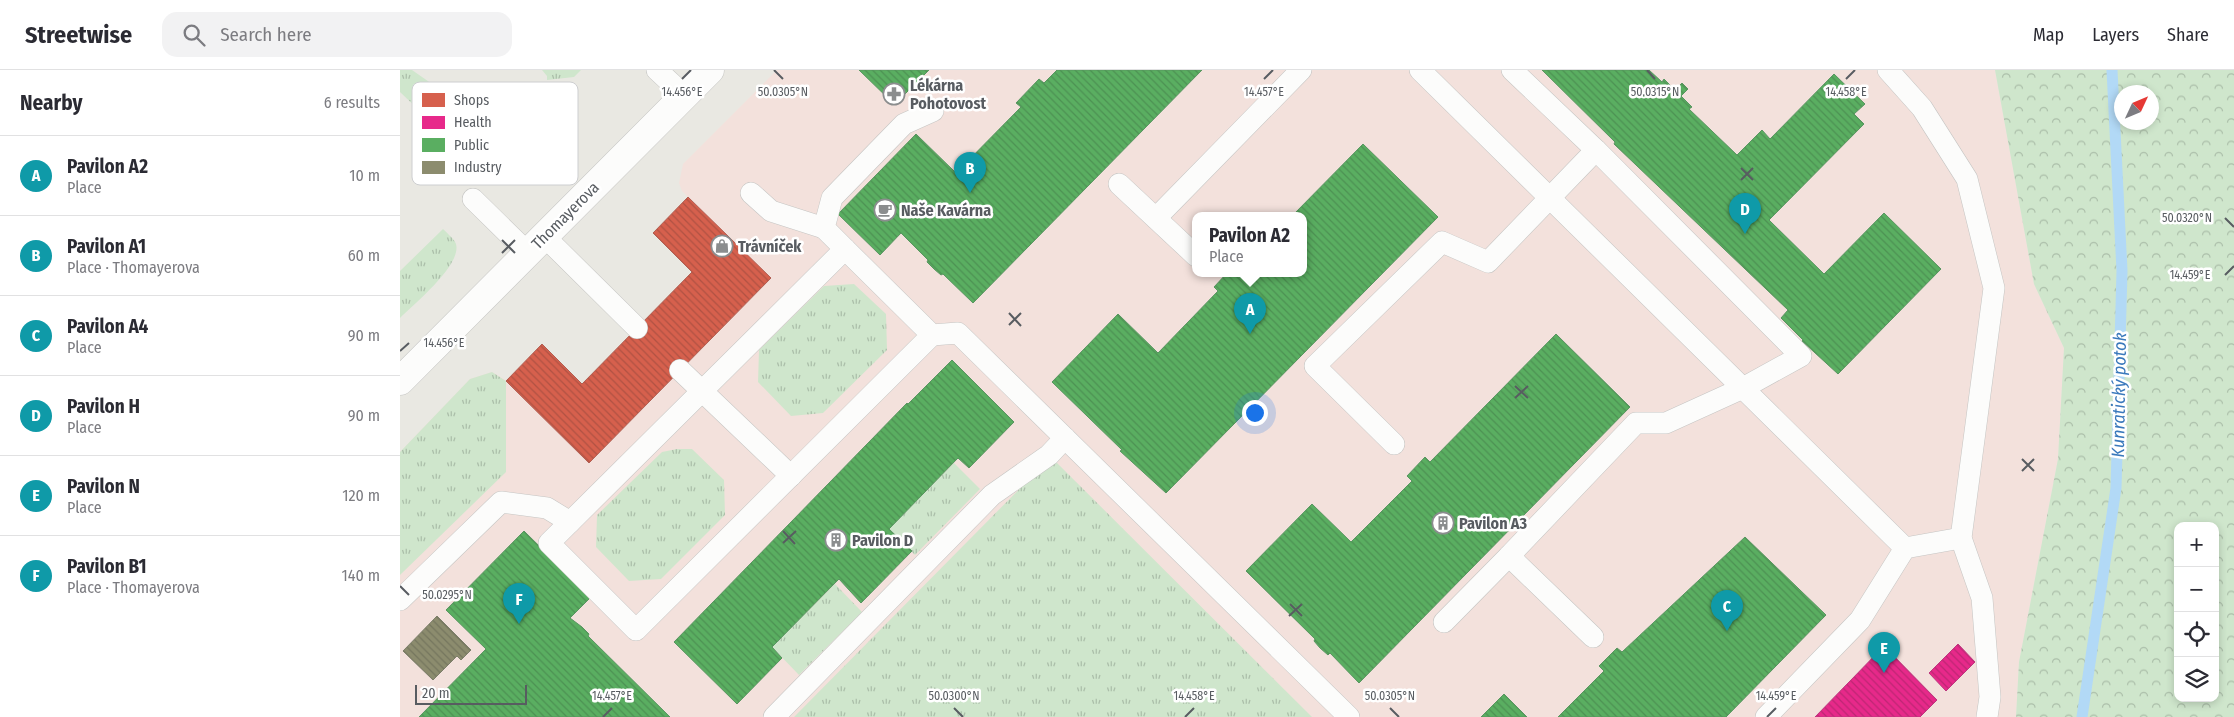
<!DOCTYPE html>
<html lang="en">
<head>
<meta charset="utf-8">
<style>
  body { margin:0; font-family:"Fira Sans Condensed",sans-serif; background:#f2f2f3; color:#2b2b33 }
  .controls { position:absolute; right:15px; bottom:15px; display:grid; overflow:hidden; border-radius:10px; box-shadow:0 2px 8px #0003 }
  .controls button { width:45px; height:45px; display:grid; place-items:center; padding:0; border:0; border-bottom:1px solid #e1e1e2; background:#fff; color:#2b2b33; font:25px sans-serif }
  .compass { position:absolute; left:1714px; top:15px; width:45px; height:45px; border-radius:50%; background:#fff; box-shadow:0 2px 8px #0003; rotate:46deg }
  .scale { position:absolute; left:15px; bottom:12px; width:112px; box-sizing:border-box; padding-left:5px; border:2px solid #585c61; border-top:0; font-size:14px; line-height:18px; white-space:nowrap; color:#585c61; -webkit-text-stroke:4px #fff; paint-order:stroke }
  .you { position:absolute; left:854px; top:342px; width:18px; height:18px; margin:-12px; border:4px solid #fff; border-radius:50%; background:#1a73e8; box-shadow:0 0 0 8px #1a73e833 }
  .badge { display:grid; place-items:center; width:32px; height:32px; border-radius:50%; background:#1a73e8; color:#fff; font-size:16px; font-weight:700 }
  .pin { position:absolute; translate:-50% -41px; filter:drop-shadow(0 1px 2px #0008) }
  .pin::after { content:''; position:absolute; top:26px; width:18px; height:15px; background:inherit; clip-path:polygon(0 0,100% 0,50% 100%) }
  .popup { position:absolute; left:792px; top:142px; width:115px; height:65px; box-sizing:border-box; display:grid; place-content:center; border-radius:10px; background:#fff; filter:drop-shadow(0 1px 4px #0005); font-size:16px; white-space:nowrap; color:#7c7c81 }
  .popup b { font-size:19px; color:#2b2b33 }
  .popup::after { content:''; position:absolute; left:50%; top:100%; margin-left:-10px; border:10px solid transparent; border-top-color:#fff }
  .list { margin:0; padding:0; list-style:none }
  h2 { display:flex; justify-content:space-between; align-items:center; height:65px; margin:0; padding:0 20px; font-size:21px }
  h2 small { font-size:16px; font-weight:400; color:#7c7c81 }
  .list li { display:grid; grid-template-columns:32px 1fr auto; gap:15px; align-items:center; box-sizing:border-box; height:80px; padding:0 20px; border-top:1px solid #e1e1e2 }
  .list b { display:block; font-size:19px; white-space:nowrap }
  .list p { margin:0; font-size:16px; white-space:nowrap; color:#7c7c81 }
  .list em { font-size:16px; font-style:normal; color:#7c7c81 }
  .icon { flex:none; width:28px; height:28px; fill:none; stroke:currentColor; stroke-width:2; stroke-linecap:round; stroke-linejoin:round }
  .map { position:relative; flex:none; width:1834px; height:647px; overflow:hidden }
  header { display:flex; align-items:center; gap:30px; box-sizing:border-box; height:70px; padding:0 25px; background:#fff; border-bottom:1px solid #e1e1e2 }
  header strong { font-size:24px }
  nav { display:flex; gap:28px; margin-inline-start:auto; font-size:18px }
  .search { width:350px; height:45px; background:#f2f2f3; display:flex; align-items:center; gap:12px; box-sizing:border-box; padding:0 18px; border-radius:15px; color:#7c7c81; font-size:19px }
  main { display:flex }
  aside { flex:1; background:#fff }
  .map>svg:first-child { display:block }
  .medical { fill:#f3e1dc; fill-rule:evenodd }
  .grass { fill:url(#grass-tufts) }
  .forest { fill:url(#forest-crowns); fill-rule:evenodd }
  .shops { fill:url(#shops-back-hatch); stroke:#b05f53 }
  .health { fill:url(#health-back-hatch); stroke:#bc387e }
  .public { fill:url(#public-back-hatch); stroke:#599561 }
  .industry { fill:url(#industry-back-hatch); stroke:#7c7e6a }
  .lines { fill:none; stroke-linecap:round; stroke-linejoin:round }
  .stream { stroke:#b2d9f6; stroke-width:11 }
  .service-casing { stroke:#c5c5c3; stroke-width:22 }
  .minor-casing { stroke:#c5c5c3; stroke-width:29 }
  .service { stroke:#fcfcfb; stroke-width:21 }
  .minor { stroke:#fcfcfb; stroke-width:28 }
  .ticks { fill:none; stroke:#585c61; stroke-width:2 }
  .labels { text-anchor:middle; stroke-width:5; stroke-linejoin:round; paint-order:stroke }
  .poi-label { font-size:16px; font-weight:bold; fill:#585c61; stroke:#fff; text-anchor:start }
  .street-label { font-size:16px; fill:#585c61; stroke:#fff }
  .water-label { font-size:18px; font-style:italic; fill:#3a79bc; stroke:#fff }
  .key { fill:#fff; stroke:#cdced0; stroke-width:1 }
  .key-label { font-size:14px; fill:#585c61 }
  .ticks-label { font-size:12px; text-anchor:middle; fill:#585c61; stroke:#fff; stroke-width:5; stroke-linejoin:round; paint-order:stroke }
</style>
</head>
<body>
<header>
<strong>Streetwise</strong>
<div class="search"><svg class="icon" aria-label="search" viewBox="0 0 24 24"><circle cx="10" cy="10" r="6"/><path d="M15 15l6 6"/></svg>Search here</div>
<nav><a>Map</a><a>Layers</a><a>Share</a></nav>
</header>
<main>
<aside>
<h2>Nearby<small>6 results</small></h2>
<ul class="list">
<li><span class="badge" style="background:#0f9aa8">A</span><div><b>Pavilon A2</b><p>Place</p></div><em>10 m</em></li>
<li><span class="badge" style="background:#0f9aa8">B</span><div><b>Pavilon A1</b><p>Place · Thomayerova</p></div><em>60 m</em></li>
<li><span class="badge" style="background:#0f9aa8">C</span><div><b>Pavilon A4</b><p>Place</p></div><em>90 m</em></li>
<li><span class="badge" style="background:#0f9aa8">D</span><div><b>Pavilon H</b><p>Place</p></div><em>90 m</em></li>
<li><span class="badge" style="background:#0f9aa8">E</span><div><b>Pavilon N</b><p>Place</p></div><em>120 m</em></li>
<li><span class="badge" style="background:#0f9aa8">F</span><div><b>Pavilon B1</b><p>Place · Thomayerova</p></div><em>140 m</em></li>
</ul>
</aside>
<div class="map">
<svg width="1834" height="647" viewBox="0 0 1834 647">
  <defs>
    <pattern id="grass-tufts" width="24" height="20" patternUnits="userSpaceOnUse" patternTransform="scale(1.25)"><rect width="24" height="20" fill="#cfe6cc"/><path d="M3 7l-1-3M5 7V3M7 7l1-3M15 17l-1-3M17 17v-4M19 17l1-3" fill="none" stroke="#abbea9"/></pattern>
    <pattern id="forest-crowns" width="20" height="18" patternUnits="userSpaceOnUse" patternTransform="scale(1.25)"><rect width="20" height="18" fill="#cfe6cc"/><path d="M2 6a3 3 0 1 1 6 0M12 15a3 3 0 1 1 6 0" fill="none" stroke="#abbea9"/></pattern>
    <pattern id="shops-back-hatch" width="6" height="6" patternUnits="userSpaceOnUse" patternTransform="scale(1.25)"><rect width="6" height="6" fill="#d6604d"/><path d="M-1 5l2 2M0 0l6 6M5-1l2 2" fill="none" stroke="#b05243"/></pattern>
    <pattern id="health-back-hatch" width="6" height="6" patternUnits="userSpaceOnUse" patternTransform="scale(1.25)"><rect width="6" height="6" fill="#e7298a"/><path d="M-1 5l2 2M0 0l6 6M5-1l2 2" fill="none" stroke="#be2674"/></pattern>
    <pattern id="public-back-hatch" width="6" height="6" patternUnits="userSpaceOnUse" patternTransform="scale(1.25)"><rect width="6" height="6" fill="#5aae61"/><path d="M-1 5l2 2M0 0l6 6M5-1l2 2" fill="none" stroke="#4d9153"/></pattern>
    <pattern id="industry-back-hatch" width="6" height="6" patternUnits="userSpaceOnUse" patternTransform="scale(1.25)"><rect width="6" height="6" fill="#8c8c6e"/><path d="M-1 5l2 2M0 0l6 6M5-1l2 2" fill="none" stroke="#75765e"/></pattern>
  </defs>
  <rect width="100%" height="100%" fill="#e9e8e2"/>
  <!-- medical -->
  <path class="medical" d="M 377,0 L 1595,0 L 1634,214 L 1664,278 L 1658,389 L 1619,592 L 1616,647 L 0,647 L 0,382 L 70,309 L 92,302 L 106,310 L 142,274 L 182,314 L 292,202 L 253,163 L 288,127 L 282,121 L 279,113 L 283,94 ZM 796,145 L 904,145 L 904,203 L 796,203 Z"/>
  <!-- grass -->
  <g class="grass">
    <polygon points="0,0 12,0 111,69 82,100 0,22"/>
    <polygon points="142,0 181,0 174,7 147,10 147,6"/>
    <path d="M 43,159 C 47,163 54,169 56,174 C 62,195 14,234 0,248 L 0,201 Z"/>
    <polygon points="454,214 486,244 487,280 423,343 391,346 358,312 359,280 424,216"/>
    <polygon points="92,302 106,311 106,402 0,505 0,382 70,309"/>
    <polygon points="277,379 292,379 324,410 325,445 261,509 229,511 196,477 197,445 262,382"/>
    <polygon points="651,387 912,647 394,647"/>
    <polygon points="554,393 580,419 515,485 489,459"/>
    <polygon points="435,514 462,542 399,605 372,577"/>
  </g>
  <!-- forest -->
  <path class="forest" d="M 1595,0 L 1834,0 L 1834,647 L 1616,647 L 1619,592 L 1658,389 L 1664,278 L 1634,214 ZM 1722,22 L 1752,22 L 1752,52 L 1722,52 ZM 1778,456 L 1815,456 L 1815,628 L 1778,628 Z"/>
  <!-- shops -->
  <polygon class="shops" points="288,127 371,208 189,393 106,311 142,274 182,314 292,202 253,163"/>
  <!-- health -->
  <g class="health">
    <polygon points="1558,574 1575,592 1546,621 1529,603"/>
    <polygon points="1484,576 1537,630 1520,647 1415,647"/>
  </g>
  <!-- public -->
  <g class="public">
    <polygon points="459,0 529,0 499,30 498,28 493,33"/>
    <polygon points="657,0 802,0 573,233 543,204 541,205 534,199 527,192 528,190 501,163 480,185 438,144 516,64 556,103 621,37 616,33 639,9 644,13"/>
    <polygon points="1142,0 1249,0 1262,12 1264,9 1275,20 1282,13 1288,19 1281,26 1292,37 1289,39 1337,85 1362,60 1370,69 1434,4 1465,34 1454,44 1464,54 1369,150 1424,204 1484,143 1541,199 1438,304 1402,271 1403,270 1381,248 1388,240 1214,74 1215,72"/>
    <polygon points="963,74 1038,147 766,423 720,381 722,380 652,312 718,244 758,283 818,221 814,217 827,203 904,203 904,145 893,145"/>
    <polygon points="1156,264 1230,337 959,613 930,583 928,585 920,578 914,571 915,569 846,501 912,434 951,472 1012,411 1007,406 1025,387 1030,392"/>
    <polygon points="552,290 614,352 569,398 558,388 489,459 512,481 461,533 439,509 372,577 382,588 337,634 274,572 507,333 508,334"/>
    <polygon points="124,461 191,527 170,548 182,557 189,564 188,566 270,647 19,647 86,579 46,540"/>
    <polygon points="1345,467 1426,545 1326,647 1158,647 1204,601 1199,596 1217,578 1222,582"/>
    <polygon points="1104,624 1127,647 1081,647"/>
  </g>
  <!-- industry -->
  <polygon class="industry" points="37,546 71,580 61,590 57,586 33,610 3,581"/>
  <g class="lines">
    <!-- stream -->
    <polyline class="stream" points="1682,647 1716,418 1722,201 1712,0"/>
    <!-- service casing -->
    <g class="service-casing">
      <g id="service">
        <polyline points="257,0 285,26"/>
        <polyline points="1020,0 1505,478"/>
        <polyline points="1112,0 1196,80 1401,286 1343,318 1266,353 1236,353 1109,486 1193,567"/>
        <polyline points="1488,0 1522,38 1567,109 1594,218 1561,468 1582,528 1590,627 1587,647"/>
        <polyline points="719,114 796,186"/>
        <polyline points="351,123 371,141 424,158"/>
        <polyline points="73,129 127,182"/>
        <polyline points="756,148 901,0"/>
        <polyline points="144,166 237,258"/>
        <polygon points="445,179 532,265 236,560 149,473"/>
        <polyline points="445,179 424,158 432,128 504,54 533,41"/>
        <polyline points="532,265 558,263 949,647"/>
        <polyline points="280,300 391,406"/>
        <polyline points="994,374 915,296 1042,172 1088,192 1196,80"/>
        <polyline points="0,530 101,432 147,438 170,452"/>
        <polyline points="1044,552 1109,486"/>
        <polyline points="374,647 592,425 649,385 665,368"/>
        <polyline points="1366,647 1460,550 1505,478 1561,468"/>
      </g>
    </g>
    <!-- minor casing -->
    <g class="minor-casing">
      <polyline id="minor" points="0,311 310,0"/>
    </g>
    <!-- service -->
    <use href="#service" class="service"/>
    <!-- minor -->
    <use href="#minor" class="minor"/>
  </g>
  <!-- ticks -->
  <path class="ticks" d="M 374,0 L 383,9M 1247,0 L 1255,9M 282,9 L 291,0M 864,9 L 873,0M 1446,9 L 1455,0M 1341,98 L 1353,110M 1341,110 L 1353,98M 1825,148 L 1834,157M 102,170 L 115,183M 102,183 L 115,170M 1825,205 L 1834,196M 609,243 L 621,256M 609,255 L 621,243M 0,281 L 9,273M 1115,316 L 1128,328M 1115,328 L 1128,316M 1622,389 L 1634,401M 1622,401 L 1634,389M 383,461 L 395,474M 383,473 L 396,461M 0,516 L 9,525M 890,534 L 902,546M 889,546 L 902,534M 554,638 L 563,647M 990,638 L 999,647M 203,647 L 212,638M 785,647 L 794,638M 1367,647 L 1376,638"/>
  <!-- icons -->
  <defs>
    <g id="pharmacy-ring" transform="scale(1.125)"><circle r="9.5" fill="#fff" stroke="#8b8d8e" stroke-width="1.5"/><path d="M-2-6h4v4h4v4h-4v4h-4v-4h-4v-4h4Z" fill="#8b8d8e"/></g>
    <g id="cafe-ring" transform="scale(1.125)"><circle r="9.5" fill="#fff" stroke="#8b8d8e" stroke-width="1.5"/><path d="M-5.5-4.5H6V0H3Q3 3.5 0 3.5H-2.5Q-5.5 3.5-5.5 0ZM3-3.2v2h1.7v-2ZM-6 4.5H4V6H-6Z" fill="#8b8d8e"/></g>
    <g id="shop-ring" transform="scale(1.125)"><circle r="9.5" fill="#fff" stroke="#8b8d8e" stroke-width="1.5"/><path d="M-5-2.5h2.3a2.7 3.5 0 0 1 5.4 0H5L5.5 6h-11ZM-1.5-2.5h3a1.5 2.3 0 0 0-3 0Z" fill="#8b8d8e"/></g>
    <g id="building-ring" transform="scale(1.125)"><circle r="9.5" fill="#fff" stroke="#8b8d8e" stroke-width="1.5"/><path d="M-4-6H4V6H1V3H-1V6H-4ZM-2.5-4.3h1.7v1.8h-1.7ZM.8-4.3h1.7v1.8H.8ZM-2.5-1h1.7V.8h-1.7ZM.8-1h1.7V.8H.8Z" fill="#8b8d8e"/></g>
  </defs>
  <g fill-rule="evenodd">
    <use href="#pharmacy-ring" x="494" y="24"/>
    <use href="#cafe-ring" x="485" y="140"/>
    <use href="#shop-ring" x="322" y="176"/>
    <use href="#building-ring" x="1043" y="453"/>
    <use href="#building-ring" x="436" y="470"/>
  </g>
  <g class="labels">
    <!-- poi labels -->
    <g class="poi-label">
      <text x="510" y="21">Lékárna<tspan x="510" dy="18">Pohotovost</tspan></text>
      <text x="501" y="146">Naše Kavárna</text>
      <text x="338" y="182">Trávníček</text>
      <text x="1059" y="459">Pavilon A3</text>
      <text x="452" y="476">Pavilon D</text>
    </g>
    <!-- street labels -->
    <g class="street-label">
      <text transform="translate(165 145) rotate(-45)" y="6">Thomayerova</text>
    </g>
    <!-- water labels -->
    <g class="water-label">
      <text transform="translate(1719 325) rotate(-89)" y="6">Kunratický potok</text>
    </g>
  </g>
  <!-- legend -->
  <rect x="12" y="12" width="166" height="103" rx="8" class="key"/>
  <rect x="22" y="23" width="23" height="14" fill="#d6604d"/>
  <rect x="22" y="46" width="23" height="13" fill="#e7298a"/>
  <rect x="22" y="68" width="23" height="14" fill="#5aae61"/>
  <rect x="22" y="91" width="23" height="13" fill="#8c8c6e"/>
  <g class="key-label">
    <text x="54" y="35">Shops</text>
    <text x="54" y="57">Health</text>
    <text x="54" y="80">Public</text>
    <text x="54" y="102">Industry</text>
  </g>
  <g class="ticks-label">
    <text x="282" y="26">14.456°E</text>
    <text x="864" y="26">14.457°E</text>
    <text x="1446" y="26">14.458°E</text>
    <text x="383" y="26">50.0305°N</text>
    <text x="1255" y="26">50.0315°N</text>
    <text x="1787" y="152">50.0320°N</text>
    <text x="1790" y="209">14.459°E</text>
    <text x="44" y="277">14.456°E</text>
    <text x="47" y="529">50.0295°N</text>
    <text x="554" y="630">50.0300°N</text>
    <text x="990" y="630">50.0305°N</text>
    <text x="212" y="630">14.457°E</text>
    <text x="794" y="630">14.458°E</text>
    <text x="1376" y="630">14.459°E</text>
  </g>
</svg>
<div class="controls">
<button>+</button>
<button>−</button>
<button><svg class="icon" aria-label="locate" viewBox="0 0 24 24"><circle cx="12" cy="12" r="6"/><path d="M12 2v4M12 18v4M2 12h4M18 12h4"/></svg></button>
<button><svg class="icon" aria-label="layers" viewBox="0 0 24 24"><path d="M12 4l9 5-9 5-9-5zM3 14l9 5 9-5"/></svg></button>
</div>
<svg class="compass" viewBox="-18 -18 36 36"><path d="M0-13l5 13h-10z" fill="#e53935"/><path d="M0 13l5-13h-10z" fill="#7c7c81"/></svg>
<div class="scale">20 m</div>
<div class="you"></div>
<div class="pin badge" style="left:850px;top:264px;background:#0f9aa8">A</div>
<div class="popup"><b>Pavilon A2</b>Place</div>
<div class="pin badge" style="left:570px;top:123px;background:#0f9aa8">B</div>
<div class="pin badge" style="left:1327px;top:561px;background:#0f9aa8">C</div>
<div class="pin badge" style="left:1345px;top:164px;background:#0f9aa8">D</div>
<div class="pin badge" style="left:1484px;top:603px;background:#0f9aa8">E</div>
<div class="pin badge" style="left:119px;top:554px;background:#0f9aa8">F</div>
</div>
</main>
</body>
</html>
